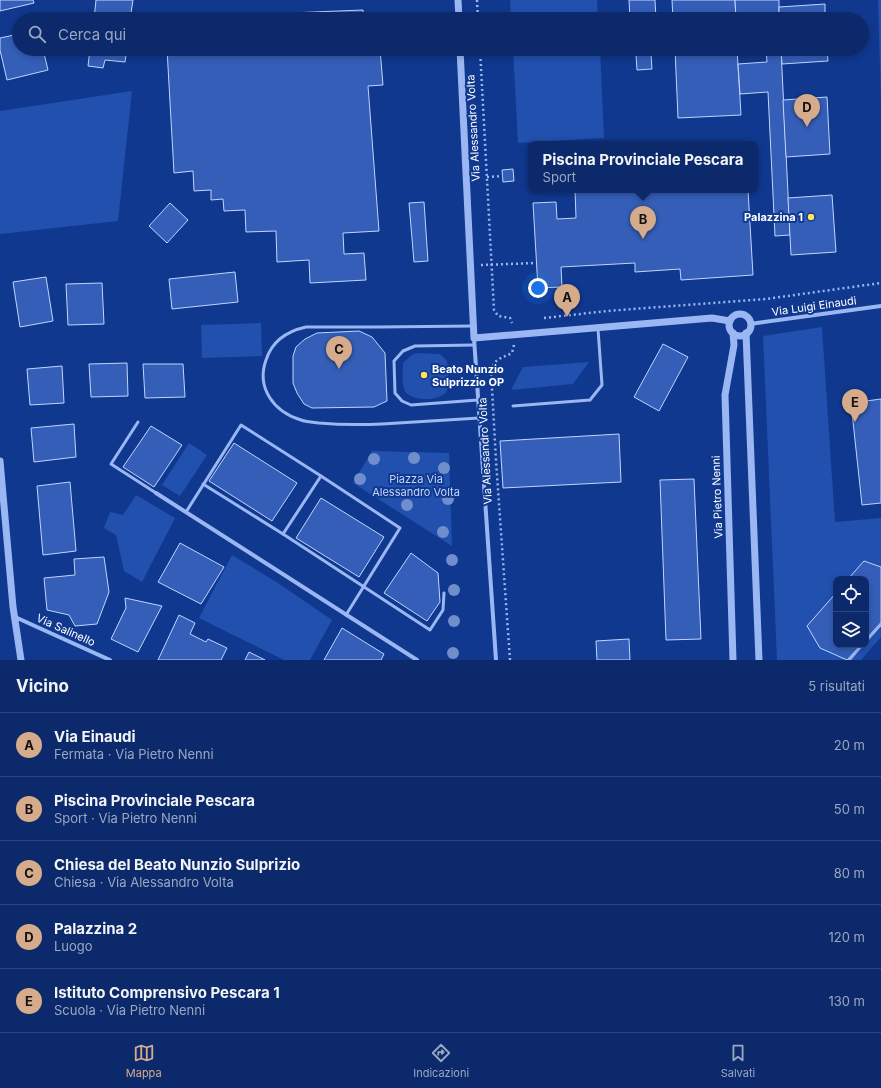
<!DOCTYPE html>
<html lang="it">
<head>
<meta charset="utf-8">
<style>
  body { margin:0; font-family:Inter,sans-serif; background:#153271; color:#f1f3f6 }
  .controls { position:absolute; right:12px; bottom:12px; display:grid; overflow:hidden; border-radius:8px; box-shadow:0 2px 6px #0003 }
  .controls button { width:36px; height:36px; display:grid; place-items:center; padding:0; border:0; border-bottom:1px solid #2c467e; background:#0c2a6b; color:#f1f3f6; font:20px sans-serif }
  .you { position:absolute; left:538px; top:288px; width:14px; height:14px; margin:-10px; border:3px solid #fff; border-radius:50%; background:#1a73e8; box-shadow:0 0 0 6px #1a73e833 }
  .badge { display:grid; place-items:center; width:26px; height:26px; border-radius:50%; background:#d6ab8b; color:#111; font-size:13px; font-weight:700 }
  .pin { position:absolute; translate:-50% -33px; filter:drop-shadow(0 1px 2px #0008) }
  .pin::after { content:''; position:absolute; top:21px; width:14px; height:12px; background:inherit; clip-path:polygon(0 0,100% 0,50% 100%) }
  .popup { position:absolute; left:528px; top:141px; width:230px; height:52px; box-sizing:border-box; display:grid; place-content:center; border-radius:8px; background:#0c2a6b; filter:drop-shadow(0 1px 3px #0005); font-size:13px; white-space:nowrap; color:#9aa7c1 }
  .popup b { font-size:15px; color:#f1f3f6 }
  .popup::after { content:''; position:absolute; left:50%; top:100%; margin-left:-8px; border:8px solid transparent; border-top-color:#0c2a6b }
  .list { margin:0; padding:0; list-style:none }
  h2 { display:flex; justify-content:space-between; align-items:center; height:52px; margin:0; padding:0 16px; font-size:17px }
  h2 small { font-size:13px; font-weight:400; color:#9aa7c1 }
  .list li { display:grid; grid-template-columns:26px 1fr auto; gap:12px; align-items:center; box-sizing:border-box; height:64px; padding:0 16px; border-top:1px solid #2c467e }
  .list b { display:block; font-size:15px; white-space:nowrap }
  .list p { margin:0; font-size:13px; white-space:nowrap; color:#9aa7c1 }
  .list em { font-size:13px; font-style:normal; color:#9aa7c1 }
  .icon { flex:none; width:22px; height:22px; fill:none; stroke:currentColor; stroke-width:2; stroke-linecap:round; stroke-linejoin:round }
  .map { position:relative; flex:none; width:881px; height:660px; overflow:hidden }
  .search { position:absolute; background:#0c2a6b; box-shadow:0 2px 6px #0003; left:12px; right:12px; top:12px; height:44px; display:flex; align-items:center; gap:10px; box-sizing:border-box; padding:0 14px; border-radius:22px; color:#9aa7c1; font-size:15px }
  .sheet { height:372px; background:#0c2a6b }
  nav { display:flex; justify-content:space-around; align-items:center; box-sizing:border-box; height:56px; border-top:1px solid #2c467e; background:#0c2a6b; font-size:11px; color:#9aa7c1 }
  nav a { display:grid; justify-items:center; gap:2px }
  nav .on { color:#d6ab8b }
  .map>svg:first-child { display:block }
  .green { fill:#2150af; fill-rule:evenodd }
  .building { fill:#345eb7; stroke:#c1d5fd }
  .lines { fill:none; stroke-linecap:round; stroke-linejoin:round }
  .path { stroke:#9ab7f3; stroke-width:2.5; stroke-dasharray:2 3; stroke-linecap:butt }
  .service { stroke:#9ab7f3; stroke-width:3 }
  .minor { stroke:#9ab7f3; stroke-width:4 }
  .tertiary { stroke:#9ab7f3; stroke-width:7 }
  .tree { fill:#718ecc }
  .poi-dot { fill:#ffe45b; stroke:#10388f; stroke-width:1.5 }
  .labels { text-anchor:middle; stroke-width:4; stroke-linejoin:round; paint-order:stroke }
  .street-label { font-size:11px; fill:#fff; stroke:#10388f }
  .poi-label { font-size:11px; font-weight:bold; fill:#fff; stroke:#10388f; text-anchor:end }
  .park-label { font-size:11px; fill:#c1d5fd; stroke:#10388f }
</style>
</head>
<body>
<div class="map">
<svg width="881" height="660" viewBox="0 0 881 660">
  <rect width="100%" height="100%" fill="#10388f"/>
  <!-- green -->
  <g class="green">
    <polygon points="510,0 597,0 598,19 511,19"/>
    <polygon points="878,0 881,0 881,101"/>
    <polygon points="513,49 600,49 604,138 518,143"/>
    <polygon points="132,91 118,221 0,234 0,111"/>
    <polygon points="261,323 262,356 202,358 201,325"/>
    <path d="M 822,327 L 835,522 L 881,518 L 881,637 L 861,660 L 777,660 L 763,336 ZM 836,579 L 866,579 L 866,645 L 836,645 Z"/>
    <path d="M 417,353 L 440,354 L 447,361 C 448,369 450,386 446,392 C 440,401 411,402 405,391 C 401,383 403,371 403,363 L 412,355 Z"/>
    <polygon points="589,362 573,384 511,390 523,367"/>
    <polygon points="189,443 207,455 180,496 162,485"/>
    <polygon points="372,451 449,453 452,546 353,483"/>
    <polygon points="136,495 175,518 142,582 124,571 116,535 104,528 110,512 123,515"/>
    <polygon points="232,555 278,583 332,620 310,660 284,660 199,618"/>
  </g>
  <!-- building -->
  <g class="building">
    <polygon points="0,0 33,0 34,3 0,11"/>
    <polygon points="96,0 133,0 130,19 94,19"/>
    <polygon points="629,0 655,0 656,19 630,19"/>
    <polygon points="672,0 735,0 736,19 673,19"/>
    <polygon points="735,0 779,0 779,19 765,19 765,17 736,19"/>
    <polygon points="825,4 825,19 779,19 779,7"/>
    <polygon points="363,10 364,19 166,19 166,18"/>
    <polygon points="19,34 19,49 43,49 48,70 7,80 0,50 0,38"/>
    <polygon points="90,49 127,49 125,62 105,60 103,68 88,66"/>
    <polygon points="167,49 380,49 383,85 368,86 379,231 343,233 344,254 364,253 366,280 310,283 309,260 277,262 276,231 246,232 245,210 224,211 223,199 211,200 211,190 194,191 193,171 174,173"/>
    <polygon points="632,49 658,49 658,54 632,55"/>
    <polygon points="675,49 737,49 741,115 678,118"/>
    <polygon points="766,49 781,49 790,235 775,236 768,92 740,94 738,64 767,62"/>
    <polygon points="781,49 827,49 828,61 782,64"/>
    <polygon points="651,54 652,69 637,70 636,55"/>
    <polygon points="827,97 830,154 786,157 783,100"/>
    <polygon points="513,169 514,181 503,182 502,170"/>
    <polygon points="575,190 748,190 753,275 681,280 680,269 635,272 635,263 561,267 562,287 538,288 533,203 556,202 557,219 576,218"/>
    <polygon points="832,195 836,252 791,255 788,198"/>
    <polygon points="424,202 428,261 414,262 409,203"/>
    <polygon points="170,203 188,220 167,243 149,226"/>
    <polygon points="235,272 238,302 172,309 169,279"/>
    <polygon points="46,277 53,321 20,327 13,282"/>
    <polygon points="102,283 104,324 68,325 66,284"/>
    <polygon points="359,331 372,337 385,353 387,401 374,407 312,408 304,404 297,393 293,383 293,356 296,347 305,339 317,333"/>
    <polygon points="663,344 688,357 659,411 634,397"/>
    <polygon points="127,363 128,396 91,397 89,364"/>
    <polygon points="143,364 183,364 185,397 145,398"/>
    <polygon points="62,366 64,403 30,405 27,369"/>
    <polygon points="881,399 881,503 862,505 851,403"/>
    <polygon points="74,424 76,457 34,462 31,428"/>
    <polygon points="151,426 182,445 154,487 123,467"/>
    <polygon points="619,434 621,482 503,488 500,441"/>
    <polygon points="234,443 297,483 272,521 209,481"/>
    <polygon points="694,479 701,639 666,640 660,480"/>
    <polygon points="70,482 76,551 43,555 37,486"/>
    <polygon points="321,498 384,537 359,577 296,538"/>
    <polygon points="180,543 224,567 201,604 158,582"/>
    <polygon points="411,553 438,573 440,602 427,621 384,593"/>
    <polygon points="104,557 109,592 97,624 75,626 69,615 47,610 44,578 75,575 74,559"/>
    <polygon points="864,561 881,567 881,623 866,639 866,579 848,579"/>
    <polygon points="836,593 836,645 861,645 847,660 820,648 807,626"/>
    <polygon points="125,598 162,606 138,652 111,639 126,608"/>
    <polygon points="179,615 195,623 190,634 206,642 208,639 227,648 221,660 158,660"/>
    <polygon points="342,628 384,654 381,660 324,660"/>
    <polygon points="629,639 630,660 597,660 596,641"/>
    <polygon points="249,652 265,660 245,660"/>
  </g>
  <g class="lines">
    <!-- path -->
    <g class="path">
      <polyline points="477,0 478,19"/>
      <polyline points="480,49 494,310 498,316 510,318 512,323"/>
      <polyline points="487,177 503,176"/>
      <polyline points="481,265 536,263"/>
      <polyline points="544,318 607,311 766,299 881,283"/>
      <path d="M 510,660 L 496,461 L 491,370 C 495,358 502,358 512,353 L 514,345"/>
    </g>
    <!-- service -->
    <g class="service">
      <path d="M 473,326 L 378,327 L 306,327 C 288,331 272,341 266,360 C 256,388 274,412 301,420 C 306,422 313,422 319,423 C 341,425 360,425 382,424 C 415,422 447,420 479,418"/>
      <polyline points="474,345 415,346 403,351 394,361 395,393 402,401 411,405 478,400"/>
      <polyline points="513,406 590,400 602,385 598,329"/>
      <polyline points="138,422 111,464 156,493"/>
      <polyline points="321,476 400,528 346,615"/>
      <polyline points="186,512 241,425 321,476 283,534 203,484"/>
      <polyline points="283,534 430,630 443,610 444,593"/>
      <polyline points="866,641 881,624"/>
      <polyline points="849,660 862,645"/>
    </g>
    <!-- minor -->
    <g class="minor">
      <polyline points="750,324 881,306"/>
      <polyline points="474,338 496,660"/>
      <polyline points="156,493 417,660"/>
      <polyline points="15,617 110,660"/>
    </g>
    <!-- tertiary -->
    <g class="tertiary">
      <polyline points="458,0 459,19"/>
      <polyline points="460,49 474,338 712,318 730,321"/>
      <circle cx="740" cy="325" r="11"/>
      <polyline points="746,333 759,660"/>
      <polyline points="0,461 13,607 21,660"/>
      <polyline points="733,660 725,395 734,345 733,333"/>
    </g>
  </g>
  <!-- trees -->
  <g class="tree">
    <circle cx="414" cy="458" r="6"/>
    <circle cx="374" cy="459" r="6"/>
    <circle cx="444" cy="468" r="6"/>
    <circle cx="360" cy="479" r="6"/>
    <circle cx="448" cy="499" r="6"/>
    <circle cx="407" cy="505" r="6"/>
    <circle cx="443" cy="532" r="6"/>
    <circle cx="452" cy="560" r="6"/>
    <circle cx="454" cy="590" r="6"/>
    <circle cx="454" cy="621" r="6"/>
    <circle cx="453" cy="653" r="6"/>
  </g>
  <!-- markers -->
  <g class="poi-dot">
    <circle cx="811" cy="217" r="4"/>
    <circle cx="424" cy="375" r="4"/>
  </g>
  <g class="labels">
    <!-- street labels -->
    <g class="street-label">
      <text transform="translate(473 128) rotate(-93)" y="4">Via Alessandro Volta</text>
      <text transform="translate(814 306) rotate(-8)" y="4">Via Luigi Einaudi</text>
      <text transform="translate(485 451) rotate(-93)" y="4">Via Alessandro Volta</text>
      <text transform="translate(717 497) rotate(-92)" y="4">Via Pietro Nenni</text>
      <text transform="translate(66 630) rotate(24)" y="4">Via Salinello</text>
    </g>
    <!-- poi labels -->
    <g class="poi-label">
      <text x="803" y="221">Palazzina 1</text>
      <text x="432" y="373" text-anchor="start">Beato Nunzio<tspan x="432" dy="13">Sulprizzio OP</tspan></text>
    </g>
    <!-- park labels -->
    <g class="park-label">
      <text x="416" y="483">Piazza Via<tspan x="416" dy="13">Alessandro Volta</tspan></text>
    </g>
  </g>
</svg>
<div class="controls">
<button><svg class="icon" aria-label="locate" viewBox="0 0 24 24"><circle cx="12" cy="12" r="6"/><path d="M12 2v4M12 18v4M2 12h4M18 12h4"/></svg></button>
<button><svg class="icon" aria-label="layers" viewBox="0 0 24 24"><path d="M12 4l9 5-9 5-9-5zM3 14l9 5 9-5"/></svg></button>
</div>
<div class="you"></div>
<div class="pin badge" style="left:567px;top:317px">A</div>
<div class="pin badge" style="left:643px;top:239px">B</div>
<div class="popup"><b>Piscina Provinciale Pescara</b>Sport</div>
<div class="pin badge" style="left:339px;top:369px">C</div>
<div class="pin badge" style="left:807px;top:127px">D</div>
<div class="pin badge" style="left:855px;top:422px">E</div>
<div class="search"><svg class="icon" aria-label="search" viewBox="0 0 24 24"><circle cx="10" cy="10" r="6"/><path d="M15 15l6 6"/></svg>Cerca qui</div>
</div>
<section class="sheet">
<h2>Vicino<small>5 risultati</small></h2>
<ul class="list">
<li><span class="badge">A</span><div><b>Via Einaudi</b><p>Fermata · Via Pietro Nenni</p></div><em>20 m</em></li>
<li><span class="badge">B</span><div><b>Piscina Provinciale Pescara</b><p>Sport · Via Pietro Nenni</p></div><em>50 m</em></li>
<li><span class="badge">C</span><div><b>Chiesa del Beato Nunzio Sulprizio</b><p>Chiesa · Via Alessandro Volta</p></div><em>80 m</em></li>
<li><span class="badge">D</span><div><b>Palazzina 2</b><p>Luogo</p></div><em>120 m</em></li>
<li><span class="badge">E</span><div><b>Istituto Comprensivo Pescara 1</b><p>Scuola · Via Pietro Nenni</p></div><em>130 m</em></li>
</ul>
</section>
<nav>
<a class="on"><svg class="icon" aria-label="map" viewBox="0 0 24 24"><path d="M3 6l6-2 6 2 6-2v14l-6 2-6-2-6 2zM9 4v14M15 6v14"/></svg>Mappa</a>
<a><svg class="icon" aria-label="directions" viewBox="0 0 24 24"><path d="M12 3l9 9-9 9-9-9zM9 14v-3h6M13 9l2 2-2 2"/></svg>Indicazioni</a>
<a><svg class="icon" aria-label="saved" viewBox="0 0 24 24"><path d="M7 4h10v16l-5-4-5 4z"/></svg>Salvati</a>
</nav>
</body>
</html>
